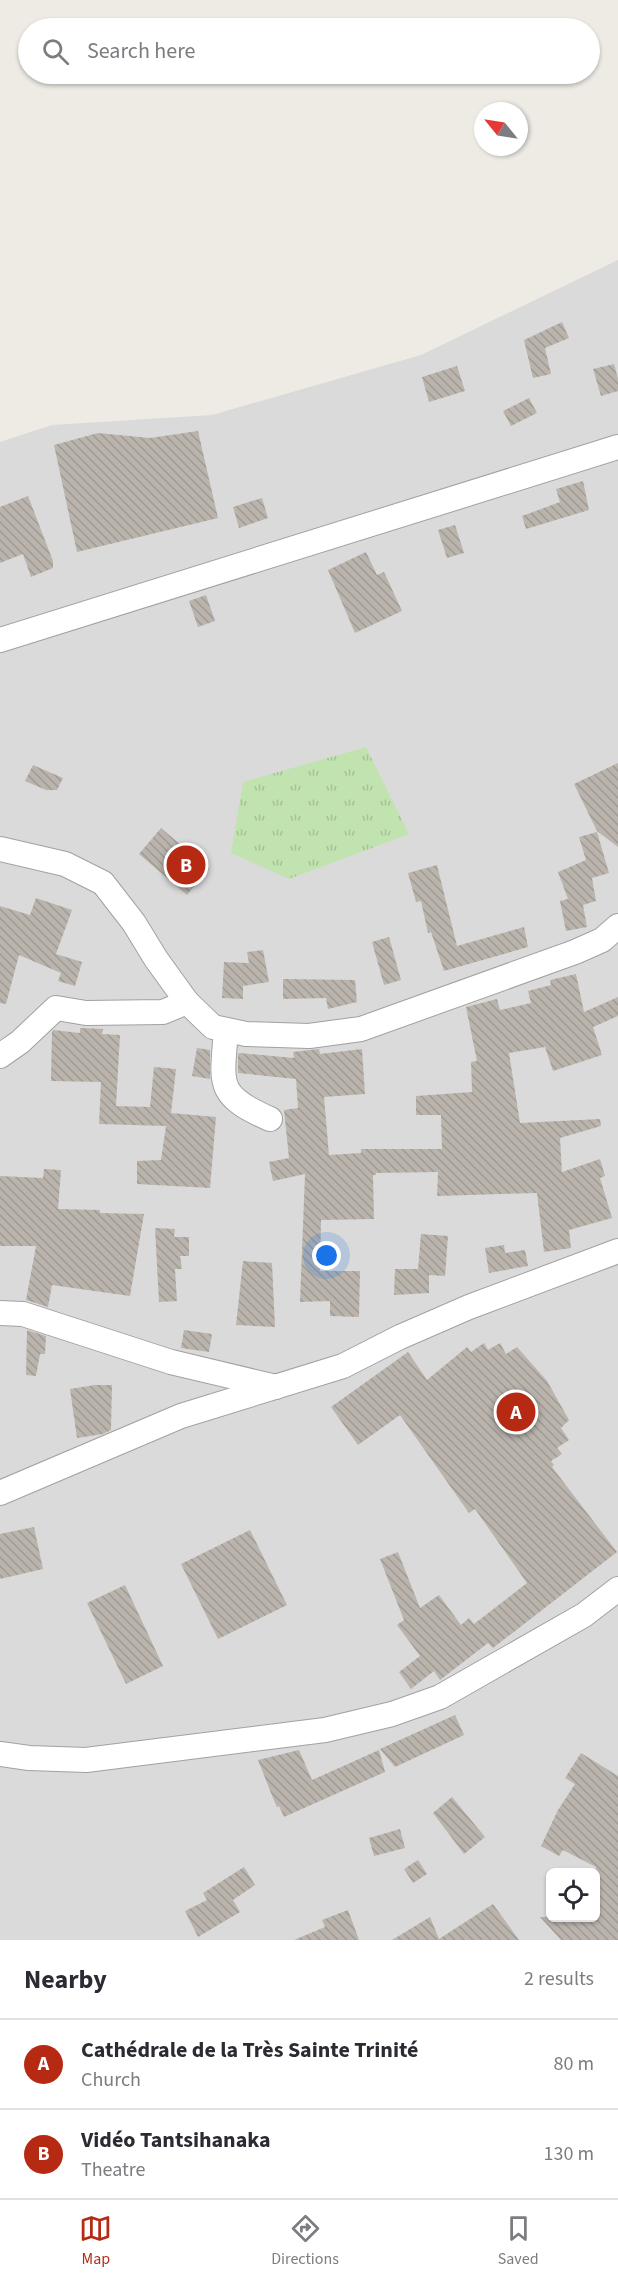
<!DOCTYPE html>
<html lang="en">
<head>
<meta charset="utf-8">
<style>
  body { margin:0; font-family:"Source Sans 3",sans-serif; background:#f7f7f7; color:#2b2b33 }
  .controls { position:absolute; right:18px; bottom:18px; display:grid; overflow:hidden; border-radius:9px; box-shadow:0 2px 4px #0004 }
  .controls button { width:54px; height:54px; display:grid; place-items:center; padding:0; border:0; border-bottom:2px solid #e1e1e2; background:#fff; color:#2b2b33; font:30px sans-serif }
  .compass { position:absolute; left:474px; top:102px; width:54px; height:54px; border-radius:50%; background:#fff; box-shadow:0 2px 4px #0004; rotate:300deg }
  .you { position:absolute; left:327px; top:1256px; width:21px; height:21px; margin:-15px; border:4px solid #fff; border-radius:50%; background:#1a73e8; box-shadow:0 0 0 9px #1a73e833 }
  .badge { display:grid; place-items:center; width:39px; height:39px; border-radius:50%; background:#b62a14; color:#fff; font-size:20px; font-weight:700 }
  .pin { position:absolute; translate:-50% -50%; border:3px solid #fff; box-shadow:0 2px 6px #0006 }
  .list { margin:0; padding:0; list-style:none }
  h2 { display:flex; justify-content:space-between; align-items:center; height:78px; margin:0; padding:0 24px; font-size:26px }
  h2 small { font-size:20px; font-weight:400; color:#7c7c81 }
  .list li { display:grid; grid-template-columns:39px 1fr auto; gap:18px; align-items:center; box-sizing:border-box; height:90px; padding:0 24px; border-top:2px solid #e1e1e2 }
  .list b { display:block; font-size:22px; white-space:nowrap }
  .list p { margin:0; font-size:20px; white-space:nowrap; color:#7c7c81 }
  .list em { font-size:20px; font-style:normal; color:#7c7c81 }
  .icon { flex:none; width:33px; height:33px; fill:none; stroke:currentColor; stroke-width:2; stroke-linecap:round; stroke-linejoin:round }
  .map { position:relative; flex:none; width:618px; height:1940px; overflow:hidden }
  .search { position:absolute; background:#fff; box-shadow:0 2px 4px #0004; left:18px; right:18px; top:18px; height:66px; display:flex; align-items:center; gap:15px; box-sizing:border-box; padding:0 21px; border-radius:33px; color:#7c7c81; font-size:22px }
  .sheet { height:258px; background:#fff }
  nav { display:flex; justify-content:space-around; align-items:center; box-sizing:border-box; height:84px; border-top:2px solid #e1e1e2; background:#fff; font-size:16px; color:#7c7c81 }
  nav a { display:grid; justify-items:center; gap:3px }
  nav .on { color:#b62a14 }
  .map>svg:first-child { display:block }
  .residential { fill:#dbdada; fill-rule:evenodd }
  .grass { fill:url(#grass-tufts) }
  .building { fill:url(#building-back-hatch) }
  .lines { fill:none; stroke-linecap:round; stroke-linejoin:round }
  .minor-casing { stroke:#a1a1a1; stroke-width:26 }
  .minor { stroke:#fff; stroke-width:24 }
</style>
</head>
<body>
<div class="map">
<svg width="618" height="1940" viewBox="0 0 618 1940">
  <defs>
    <pattern id="grass-tufts" width="24" height="20" patternUnits="userSpaceOnUse" patternTransform="scale(1.5)"><rect width="24" height="20" fill="#c1e3af"/><path d="M3 7l-1-3M5 7V3M7 7l1-3M15 17l-1-3M17 17v-4M19 17l1-3" fill="none" stroke="#a5c296"/></pattern>
    <pattern id="building-back-hatch" width="6" height="6" patternUnits="userSpaceOnUse" patternTransform="scale(1.5)"><rect width="6" height="6" fill="#bab4ad"/><path d="M-1 5l2 2M0 0l6 6M5-1l2 2" fill="none" stroke="#9f9a94"/></pattern>
  </defs>
  <rect width="100%" height="100%" fill="#edebe4"/>
  <!-- residential -->
  <path class="residential" d="M 618,260 L 618,1940 L 0,1940 L 0,442 L 52,425 L 212,415 L 421,355 ZM 550,1872 L 596,1872 L 596,1918 L 550,1918 Z"/>
  <!-- grass -->
  <polygon class="grass" points="366,747 409,834 289,879 231,853 243,782"/>
  <!-- building -->
  <g class="building">
    <polygon points="562,322 569,338 545,348 551,374 533,378 524,340"/>
    <polygon points="614,364 618,379 618,391 601,396 593,369"/>
    <polygon points="457,366 465,391 429,402 422,377"/>
    <polygon points="529,398 537,413 511,426 503,411"/>
    <polygon points="198,431 218,518 77,552 54,445 98,433 150,438"/>
    <polygon points="583,481 589,510 526,529 522,516 560,502 556,489"/>
    <polygon points="28,496 53,561 53,568 31,577 23,554 0,563 0,507"/>
    <polygon points="262,498 268,518 239,528 233,507"/>
    <polygon points="455,525 464,553 447,558 438,530"/>
    <polygon points="366,552 377,575 384,572 402,611 355,633 328,570"/>
    <polygon points="206,595 215,621 198,627 189,601"/>
    <polygon points="618,763 618,847 597,831 574,784"/>
    <polygon points="33,765 63,778 57,790 46,790 25,781"/>
    <polygon points="161,828 209,869 187,895 139,854"/>
    <polygon points="597,832 609,873 592,878 596,901 583,905 587,927 566,931 560,901 568,899 558,872 586,860 579,837"/>
    <polygon points="437,865 457,946 524,927 528,947 444,971 431,932 428,933 421,901 416,902 408,873"/>
    <polygon points="36,898 72,910 56,954 82,962 75,986 58,981 61,973 19,955 6,1004 0,1003 0,906 30,915"/>
    <polygon points="389,937 401,980 384,985 372,942"/>
    <polygon points="263,950 269,982 243,986 243,999 222,998 224,962 249,963 247,952"/>
    <polygon points="576,974 584,1012 618,997 618,1016 593,1027 602,1055 553,1071 545,1047 509,1053 520,1123 600,1119 601,1126 560,1138 562,1172 600,1159 605,1176 600,1178 612,1218 569,1230 571,1248 544,1252 537,1193 437,1196 438,1172 376,1173 376,1175 373,1175 374,1219 321,1220 320,1271 360,1271 359,1317 330,1316 330,1301 300,1302 305,1174 273,1181 269,1162 289,1158 284,1110 298,1108 296,1079 238,1073 238,1054 240,1053 294,1058 293,1052 319,1049 320,1054 362,1049 365,1094 324,1097 329,1155 361,1153 361,1149 442,1149 441,1115 416,1115 416,1096 472,1092 471,1062 477,1061 466,1007 497,999 500,1010 531,1003 528,991 551,985 550,980"/>
    <polygon points="283,979 355,980 357,1002 328,1009 326,998 283,999"/>
    <polygon points="80,1028 103,1029 102,1034 120,1035 116,1106 150,1107 154,1067 176,1069 171,1113 216,1117 210,1188 137,1184 137,1161 161,1160 166,1126 99,1124 101,1082 51,1081 52,1032 53,1030 80,1033"/>
    <polygon points="197,1048 210,1050 210,1079 192,1076"/>
    <polygon points="44,1169 61,1170 58,1209 100,1210 100,1213 144,1214 130,1296 52,1285 48,1307 26,1300 36,1246 0,1246 0,1176 43,1178"/>
    <polygon points="155,1228 175,1229 174,1237 189,1237 189,1256 180,1256 182,1269 175,1269 177,1301 159,1302"/>
    <polygon points="421,1234 448,1236 445,1276 429,1275 429,1293 394,1295 395,1269 418,1269"/>
    <polygon points="504,1245 505,1253 525,1250 528,1266 489,1273 485,1248"/>
    <polygon points="243,1261 272,1263 275,1327 236,1325"/>
    <polygon points="27,1330 46,1336 45,1354 40,1354 36,1376 26,1375"/>
    <polygon points="184,1330 212,1334 209,1352 181,1348"/>
    <polygon points="484,1343 488,1350 500,1343 506,1354 517,1347 547,1381 569,1420 561,1428 569,1440 557,1448 562,1454 551,1461 554,1465 552,1467 617,1552 493,1648 488,1643 440,1680 434,1671 411,1689 399,1672 420,1656 397,1625 404,1620 380,1559 398,1552 420,1608 439,1595 461,1625 469,1618 474,1624 527,1583 475,1509 469,1513 400,1415 358,1445 331,1407 408,1352 427,1380 467,1347 471,1352"/>
    <polygon points="95,1385 112,1385 111,1430 103,1434 77,1438 70,1389"/>
    <polygon points="34,1527 43,1569 0,1579 0,1534"/>
    <polygon points="250,1530 287,1605 218,1639 181,1564"/>
    <polygon points="125,1585 163,1666 126,1684 87,1603"/>
    <polygon points="455,1715 464,1735 395,1767 380,1749"/>
    <polygon points="299,1750 312,1780 379,1750 385,1772 284,1817 279,1806 277,1807 273,1798 258,1760"/>
    <polygon points="581,1753 618,1776 618,1940 561,1940 540,1917 596,1917 596,1867 563,1850 559,1856 541,1846 558,1810 575,1784 565,1778"/>
    <polygon points="452,1797 485,1837 464,1854 433,1813"/>
    <polygon points="400,1829 405,1848 374,1856 369,1838"/>
    <polygon points="418,1860 427,1874 413,1883 404,1869"/>
    <polygon points="244,1867 255,1885 233,1900 240,1912 198,1937 185,1911 207,1900 203,1893"/>
    <polygon points="493,1904 519,1940 392,1940 430,1917 439,1939"/>
    <polygon points="348,1910 359,1940 294,1940 325,1927 322,1920"/>
  </g>
  <g class="lines">
    <!-- minor casing -->
    <g class="minor-casing">
      <g id="minor">
        <polyline points="0,640 618,447"/>
        <polyline points="0,849 65,864 103,883 134,923 156,959 187,1002 213,1027 246,1034 309,1036 361,1029 575,952 602,940 618,926"/>
        <path d="M 226,1030 C 222,1084 215,1095 270,1119"/>
        <polyline points="0,1056 20,1042 56,1008 86,1013 163,1012 187,1002"/>
        <polyline points="0,1313 23,1314 171,1362 276,1387"/>
        <polyline points="0,1493 181,1416 343,1366 400,1337 469,1307 618,1251"/>
        <polyline points="0,1754 29,1758 86,1760 325,1730 392,1714 440,1697 584,1615 618,1589"/>
      </g>
    </g>
    <!-- minor -->
    <use href="#minor" class="minor"/>
  </g>
</svg>
<div class="controls">
<button><svg class="icon" aria-label="locate" viewBox="0 0 24 24"><circle cx="12" cy="12" r="6"/><path d="M12 2v4M12 18v4M2 12h4M18 12h4"/></svg></button>
</div>
<svg class="compass" viewBox="-18 -18 36 36"><path d="M0-13l5 13h-10z" fill="#e53935"/><path d="M0 13l5-13h-10z" fill="#7c7c81"/></svg>
<div class="you"></div>
<div class="pin badge" style="left:516px;top:1412px">A</div>
<div class="pin badge" style="left:186px;top:865px">B</div>
<div class="search"><svg class="icon" aria-label="search" viewBox="0 0 24 24"><circle cx="10" cy="10" r="6"/><path d="M15 15l6 6"/></svg>Search here</div>
</div>
<section class="sheet">
<h2>Nearby<small>2 results</small></h2>
<ul class="list">
<li><span class="badge">A</span><div><b>Cathédrale de la Très Sainte Trinité</b><p>Church</p></div><em>80 m</em></li>
<li><span class="badge">B</span><div><b>Vidéo Tantsihanaka</b><p>Theatre</p></div><em>130 m</em></li>
</ul>
</section>
<nav>
<a class="on"><svg class="icon" aria-label="map" viewBox="0 0 24 24"><path d="M3 6l6-2 6 2 6-2v14l-6 2-6-2-6 2zM9 4v14M15 6v14"/></svg>Map</a>
<a><svg class="icon" aria-label="directions" viewBox="0 0 24 24"><path d="M12 3l9 9-9 9-9-9zM9 14v-3h6M13 9l2 2-2 2"/></svg>Directions</a>
<a><svg class="icon" aria-label="saved" viewBox="0 0 24 24"><path d="M7 4h10v16l-5-4-5 4z"/></svg>Saved</a>
</nav>
</body>
</html>
